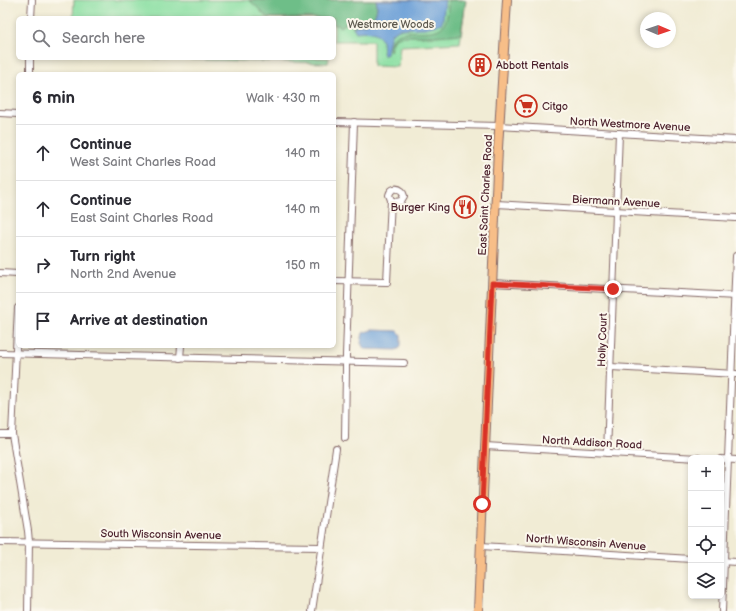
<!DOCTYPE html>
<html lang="en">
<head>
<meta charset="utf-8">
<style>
  body { margin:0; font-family:"Balsamiq Sans",sans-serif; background:#f2f2f3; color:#2b2b33 }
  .controls { position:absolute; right:12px; bottom:12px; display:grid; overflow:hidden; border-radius:6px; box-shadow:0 2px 6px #0003 }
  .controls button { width:36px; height:36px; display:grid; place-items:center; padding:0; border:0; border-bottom:1px solid #e1e1e2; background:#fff; color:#2b2b33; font:20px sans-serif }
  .compass { position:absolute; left:640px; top:12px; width:36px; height:36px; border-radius:50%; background:#fff; box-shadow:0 2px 6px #0003; rotate:92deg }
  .stop { position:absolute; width:12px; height:12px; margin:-9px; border:3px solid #d93025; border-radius:50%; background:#fff }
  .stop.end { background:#d93025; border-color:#fff; box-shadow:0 1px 4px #0008 }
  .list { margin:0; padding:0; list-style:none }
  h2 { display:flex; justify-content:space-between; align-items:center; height:52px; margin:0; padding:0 16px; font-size:17px }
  h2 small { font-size:13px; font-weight:400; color:#7c7c81 }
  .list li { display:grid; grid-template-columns:26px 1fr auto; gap:12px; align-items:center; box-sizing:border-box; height:56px; padding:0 16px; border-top:1px solid #e1e1e2 }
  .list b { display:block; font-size:15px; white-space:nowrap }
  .list p { margin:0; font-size:13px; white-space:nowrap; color:#7c7c81 }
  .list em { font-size:13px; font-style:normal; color:#7c7c81 }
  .icon { flex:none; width:22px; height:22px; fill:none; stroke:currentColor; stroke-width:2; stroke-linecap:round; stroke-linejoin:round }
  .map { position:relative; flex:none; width:736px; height:611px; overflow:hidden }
  .search { position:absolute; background:#fff; box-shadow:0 2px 6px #0003; left:16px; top:16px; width:320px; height:44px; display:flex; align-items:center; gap:10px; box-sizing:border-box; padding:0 14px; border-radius:6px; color:#7c7c81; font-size:15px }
  .panel { position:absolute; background:#fff; box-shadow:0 2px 6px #0003; left:16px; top:72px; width:320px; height:276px; border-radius:6px }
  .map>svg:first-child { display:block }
  .green { fill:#89dfa2; stroke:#6a7f66 }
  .forest { fill:#6ebe88; stroke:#5c6e5a }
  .water { fill:#6a9fd7; stroke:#5a5f81 }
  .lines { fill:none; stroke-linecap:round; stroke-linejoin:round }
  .minor-casing { stroke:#846766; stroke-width:8 }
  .major-casing { stroke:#846766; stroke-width:10 }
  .minor { stroke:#fff; stroke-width:6 }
  .major { stroke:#f7be88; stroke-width:8 }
  .route { stroke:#d93025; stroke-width:5 }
  .labels { text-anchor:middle; stroke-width:4; stroke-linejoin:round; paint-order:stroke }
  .park-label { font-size:11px; fill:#5d594f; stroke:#fbf7ec }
  .poi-label { font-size:11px; fill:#4a1f2b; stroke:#fbf7ec; text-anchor:start }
  .street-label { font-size:11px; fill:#4a1f2b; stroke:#fbf7ec }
</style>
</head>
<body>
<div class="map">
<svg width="736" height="611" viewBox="0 0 736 611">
  <rect width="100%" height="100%" fill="#fbf7ec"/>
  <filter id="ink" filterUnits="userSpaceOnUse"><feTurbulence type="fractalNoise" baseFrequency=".025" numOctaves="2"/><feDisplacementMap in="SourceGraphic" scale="8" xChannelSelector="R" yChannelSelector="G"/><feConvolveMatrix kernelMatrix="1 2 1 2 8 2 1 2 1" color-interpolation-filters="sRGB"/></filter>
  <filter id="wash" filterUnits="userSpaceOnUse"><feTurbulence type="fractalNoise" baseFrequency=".012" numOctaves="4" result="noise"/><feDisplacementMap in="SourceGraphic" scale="16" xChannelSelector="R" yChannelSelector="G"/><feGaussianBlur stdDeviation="0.9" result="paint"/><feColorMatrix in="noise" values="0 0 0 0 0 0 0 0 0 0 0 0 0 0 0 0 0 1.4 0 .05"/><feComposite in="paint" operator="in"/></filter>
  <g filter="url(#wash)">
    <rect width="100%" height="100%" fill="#f1ecd5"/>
    <!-- green -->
    <g class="green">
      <polygon points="74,0 466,0 460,43 400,46 398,67 373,66 373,41 334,41 334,18 73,18"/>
      <polygon points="131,58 329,58 328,63"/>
    </g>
    <!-- forest -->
    <g class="forest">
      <path d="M 249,0 L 376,0 C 379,8 375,22 365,24 C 361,25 357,25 353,27 L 350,24 L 345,24 L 341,27 L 338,25 L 334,25 L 334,18 L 269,18 L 263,14 L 258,8 Z"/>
      <path d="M 448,0 L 466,0 L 461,34 L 436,36 L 401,36 L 395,38 L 393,43 L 390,51 C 390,47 390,43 392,39 C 401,24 435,39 444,24 C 448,18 448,7 448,0 Z"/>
    </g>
    <!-- water -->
    <g class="water">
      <path d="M 376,0 L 445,0 L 443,20 L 442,23 L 434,26 L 426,28 L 399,29 L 392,33 L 390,38 L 387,53 L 386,55 L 383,55 C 382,51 383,46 382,42 C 380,30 365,31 356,32 L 353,27 C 357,25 361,25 365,24 C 375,22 379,8 376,0 Z"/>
      <polygon points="372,330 398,331 401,335 401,345 400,348 396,350 364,349 361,343 363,333 365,332"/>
    </g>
  </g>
  <g filter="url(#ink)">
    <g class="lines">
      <!-- minor casing -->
      <g class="minor-casing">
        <g id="minor">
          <polyline points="31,18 32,0"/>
          <polyline points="30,74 30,58"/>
          <polyline points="0,113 18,114"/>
          <polyline points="334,122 499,126 736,140"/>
          <polyline points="496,204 736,218"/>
          <polyline points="0,273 18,274"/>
          <path d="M 334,281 L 387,282 L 391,200 L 389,195 C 391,188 397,187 402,191 L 404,196 L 401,201 L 396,202 L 391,200"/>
          <polyline points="492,283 736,296"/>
          <polyline points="18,308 12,434 28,531 29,542 28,611"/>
          <polyline points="0,353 404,363"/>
          <polyline points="180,358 181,346"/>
          <polyline points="611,367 736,374"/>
          <polyline points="0,434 12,434"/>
          <polyline points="345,438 346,370 346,355 354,122"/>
          <polyline points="485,446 698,458"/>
          <polyline points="607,453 619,133"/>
          <polyline points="721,459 736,460"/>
          <polyline points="0,542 321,547"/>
          <polyline points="481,546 691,559"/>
          <polyline points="721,561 736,562"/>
          <polyline points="312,611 336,449"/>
          <polyline points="722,611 736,256"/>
        </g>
      </g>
      <!-- major casing -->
      <g class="major-casing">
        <polyline id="major" points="478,611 498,148 507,0"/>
      </g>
      <!-- minor -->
      <use href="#minor" class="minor"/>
      <!-- major -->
      <use href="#major" class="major"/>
    </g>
  </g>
  <g class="lines" filter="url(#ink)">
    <!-- route -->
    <polyline class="route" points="482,504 492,283 613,289"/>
  </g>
  <!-- icons -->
  <defs>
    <g id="building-ring" transform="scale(1.15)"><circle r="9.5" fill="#fbf7ec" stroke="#c8321e" stroke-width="1.5"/><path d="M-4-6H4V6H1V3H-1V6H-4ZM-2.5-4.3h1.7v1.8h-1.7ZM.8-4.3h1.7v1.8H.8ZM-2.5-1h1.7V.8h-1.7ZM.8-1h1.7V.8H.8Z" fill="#c8321e"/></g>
    <g id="supermarket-ring" transform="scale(1.15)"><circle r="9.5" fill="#fbf7ec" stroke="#c8321e" stroke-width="1.5"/><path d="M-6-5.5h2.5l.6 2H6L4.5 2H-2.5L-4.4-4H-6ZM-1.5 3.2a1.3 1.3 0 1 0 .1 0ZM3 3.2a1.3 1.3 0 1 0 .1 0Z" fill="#c8321e"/></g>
    <g id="restaurant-ring" transform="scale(1.15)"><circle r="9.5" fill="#fbf7ec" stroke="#c8321e" stroke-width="1.5"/><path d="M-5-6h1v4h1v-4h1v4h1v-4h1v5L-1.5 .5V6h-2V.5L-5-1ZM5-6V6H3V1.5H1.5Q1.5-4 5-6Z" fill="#c8321e"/></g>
  </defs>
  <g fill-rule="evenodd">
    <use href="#building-ring" x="480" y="65"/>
    <use href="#supermarket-ring" x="526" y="106"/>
    <use href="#restaurant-ring" x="465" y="207"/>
  </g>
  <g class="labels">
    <!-- park labels -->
    <g class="park-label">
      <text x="391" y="28">Westmore Woods</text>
    </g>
    <!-- poi labels -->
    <g class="poi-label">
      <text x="496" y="69">Abbott Rentals</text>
      <text x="542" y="110">Citgo</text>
      <text x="450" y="211" text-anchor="end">Burger King</text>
    </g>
    <!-- street labels -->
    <g class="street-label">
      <text transform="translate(630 124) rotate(3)" y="4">North Westmore Avenue</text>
      <text transform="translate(485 195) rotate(-87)" y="4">East Saint Charles Road</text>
      <text transform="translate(616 201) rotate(3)" y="4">Biermann Avenue</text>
      <text transform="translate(602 340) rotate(-88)" y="4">Holly Court</text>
      <text transform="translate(592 442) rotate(3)" y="4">North Addison Road</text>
      <text transform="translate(161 534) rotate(1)" y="4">South Wisconsin Avenue</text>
      <text transform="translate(586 542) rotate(4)" y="4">North Wisconsin Avenue</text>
    </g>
  </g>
</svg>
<div class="controls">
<button>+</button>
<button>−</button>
<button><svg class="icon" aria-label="locate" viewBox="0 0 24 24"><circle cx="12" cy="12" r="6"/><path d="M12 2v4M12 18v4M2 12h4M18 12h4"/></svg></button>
<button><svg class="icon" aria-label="layers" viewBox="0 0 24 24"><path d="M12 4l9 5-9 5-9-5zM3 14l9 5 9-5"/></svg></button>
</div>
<svg class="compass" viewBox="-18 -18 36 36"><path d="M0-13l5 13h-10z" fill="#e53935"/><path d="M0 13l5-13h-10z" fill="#7c7c81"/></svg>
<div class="stop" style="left:482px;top:504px"></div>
<div class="stop end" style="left:613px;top:289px"></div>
<div class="search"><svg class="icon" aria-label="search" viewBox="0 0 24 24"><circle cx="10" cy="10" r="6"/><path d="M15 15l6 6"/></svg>Search here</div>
<section class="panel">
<h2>6 min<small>Walk · 430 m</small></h2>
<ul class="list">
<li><svg class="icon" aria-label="ahead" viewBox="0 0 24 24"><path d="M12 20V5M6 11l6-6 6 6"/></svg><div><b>Continue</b><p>West Saint Charles Road</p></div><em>140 m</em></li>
<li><svg class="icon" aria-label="ahead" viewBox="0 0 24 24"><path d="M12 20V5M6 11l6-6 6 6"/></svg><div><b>Continue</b><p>East Saint Charles Road</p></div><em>140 m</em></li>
<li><svg class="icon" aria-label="right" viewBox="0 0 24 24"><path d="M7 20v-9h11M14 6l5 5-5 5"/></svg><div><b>Turn right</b><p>North 2nd Avenue</p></div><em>150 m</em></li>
<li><svg class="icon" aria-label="arrive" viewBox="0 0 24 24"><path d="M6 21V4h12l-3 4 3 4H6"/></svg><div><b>Arrive at destination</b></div></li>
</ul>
</section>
</div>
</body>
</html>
